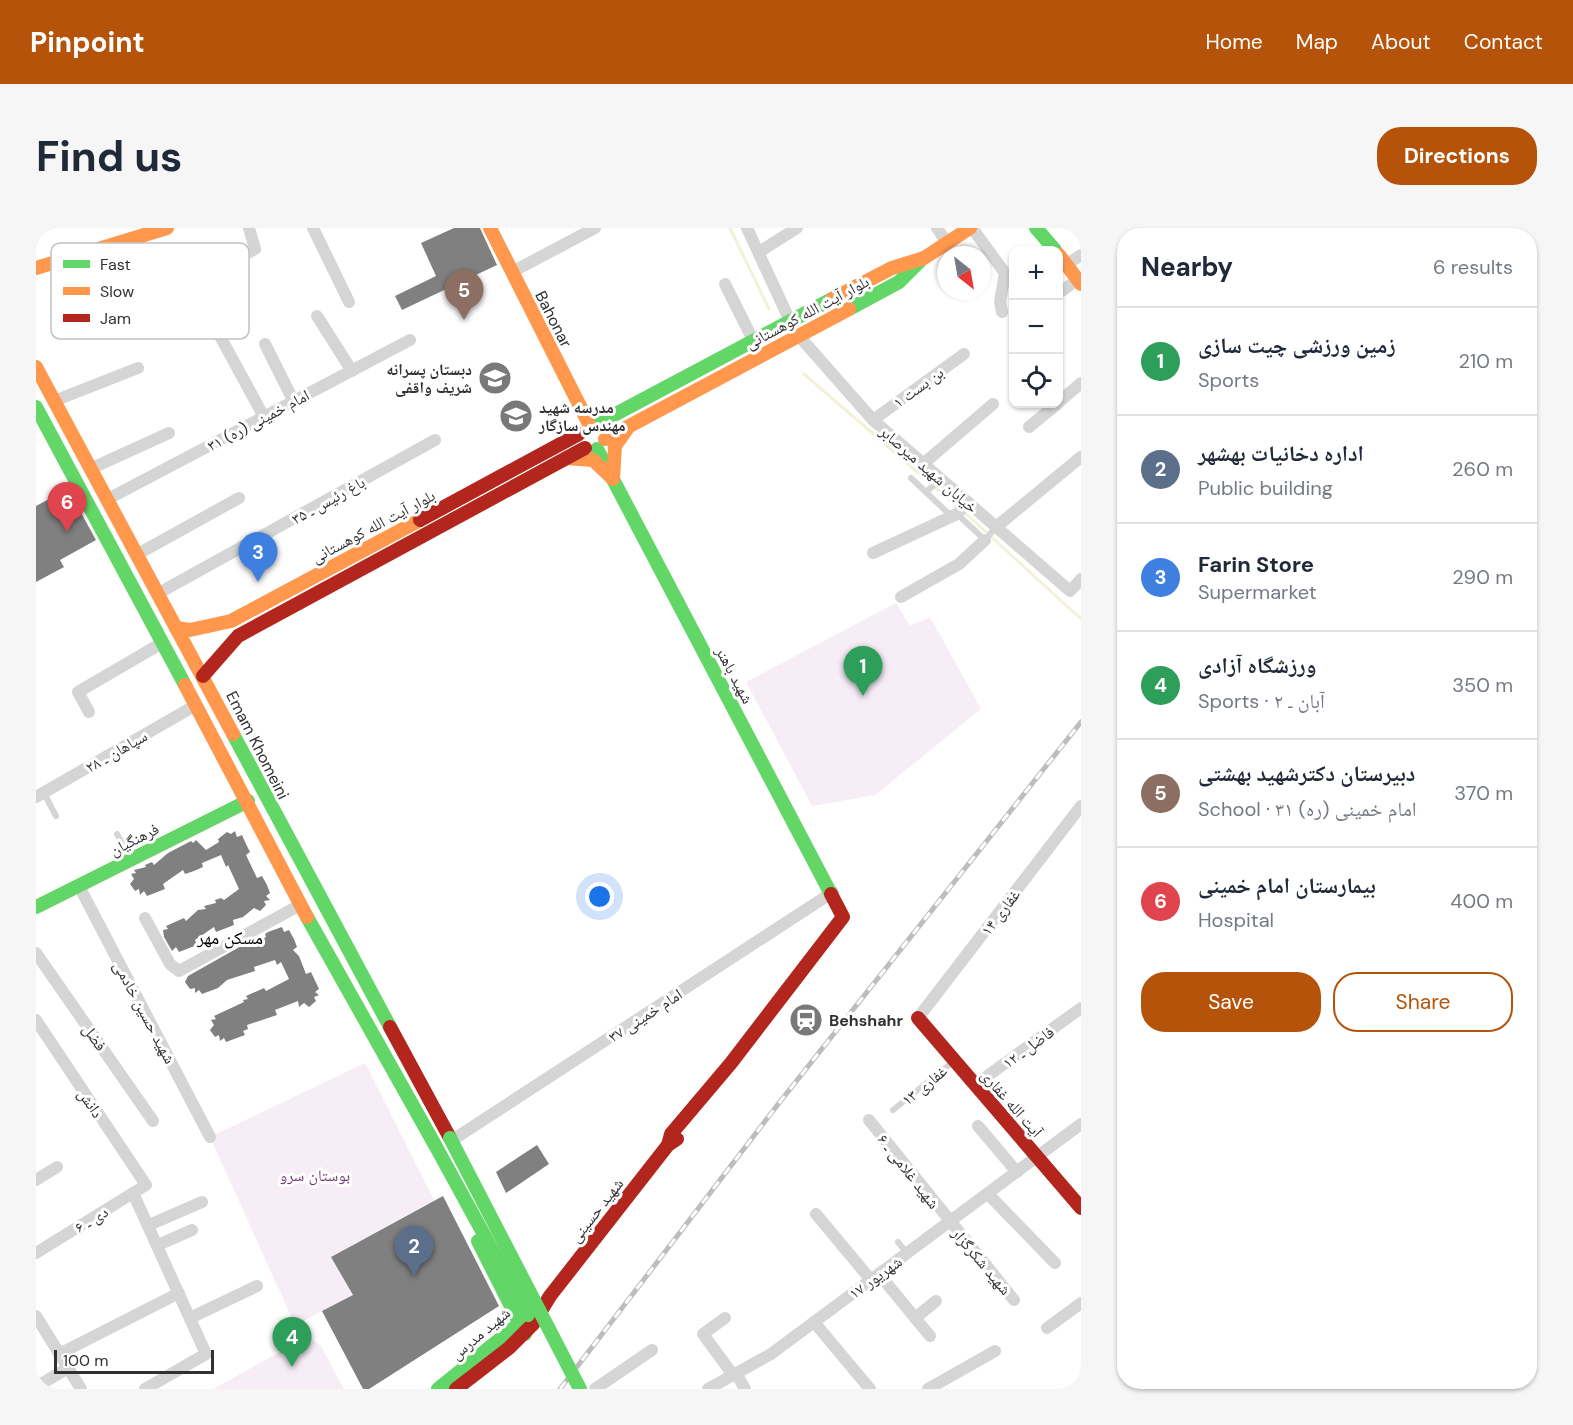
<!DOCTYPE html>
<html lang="en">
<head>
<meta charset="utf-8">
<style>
  body { margin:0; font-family:"DM Sans","Noto Naskh Arabic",sans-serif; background:#f6f6f7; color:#1f2937 }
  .controls { position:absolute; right:18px; top:18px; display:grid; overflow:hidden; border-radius:12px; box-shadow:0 2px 4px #0004 }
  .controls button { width:54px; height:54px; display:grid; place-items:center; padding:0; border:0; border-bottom:2px solid #e0e1e3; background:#fff; color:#1f2937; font:30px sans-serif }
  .compass { position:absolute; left:901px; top:18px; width:54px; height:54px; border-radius:50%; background:#fff; box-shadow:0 2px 4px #0004; rotate:149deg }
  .scale { position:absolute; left:18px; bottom:15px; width:160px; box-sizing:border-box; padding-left:6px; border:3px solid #313131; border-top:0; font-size:16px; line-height:21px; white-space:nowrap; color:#313131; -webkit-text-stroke:4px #fff; paint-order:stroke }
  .you { position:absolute; left:564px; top:669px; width:21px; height:21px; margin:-15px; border:4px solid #fff; border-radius:50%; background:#1a73e8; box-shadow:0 0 0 9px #1a73e833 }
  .badge { display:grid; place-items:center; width:39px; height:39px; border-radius:50%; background:#b45309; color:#fff; font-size:20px; font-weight:700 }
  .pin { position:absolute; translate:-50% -50px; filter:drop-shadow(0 2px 3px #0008) }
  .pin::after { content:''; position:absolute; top:32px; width:21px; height:18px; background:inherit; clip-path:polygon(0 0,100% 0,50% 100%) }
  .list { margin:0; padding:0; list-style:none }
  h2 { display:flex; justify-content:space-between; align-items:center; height:78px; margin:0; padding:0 24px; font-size:26px }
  h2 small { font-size:20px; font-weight:400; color:#747a83 }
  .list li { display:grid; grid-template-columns:39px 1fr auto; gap:18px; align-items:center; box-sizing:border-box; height:108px; padding:0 24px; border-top:2px solid #e0e1e3 }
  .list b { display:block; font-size:22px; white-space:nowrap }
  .list p { margin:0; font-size:20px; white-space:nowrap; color:#747a83 }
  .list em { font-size:20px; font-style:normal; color:#747a83 }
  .actions { display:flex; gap:12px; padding:18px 24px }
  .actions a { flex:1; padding:14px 0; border:2px solid #b45309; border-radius:24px; text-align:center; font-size:21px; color:#b45309 }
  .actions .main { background:#b45309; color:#fff }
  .icon { flex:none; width:33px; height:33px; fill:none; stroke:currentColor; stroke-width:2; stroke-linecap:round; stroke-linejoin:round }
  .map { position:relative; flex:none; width:1045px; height:1161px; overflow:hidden; border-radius:24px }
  header { display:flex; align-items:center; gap:36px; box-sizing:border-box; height:84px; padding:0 30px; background:#b45309; color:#fff }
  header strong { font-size:28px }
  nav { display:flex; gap:33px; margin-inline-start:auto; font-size:21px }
  .intro { display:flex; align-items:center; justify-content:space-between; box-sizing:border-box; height:144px; padding:0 36px }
  h1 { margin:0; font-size:42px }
  .button { padding:15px 27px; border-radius:24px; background:#b45309; color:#fff; font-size:21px; font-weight:700 }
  main { display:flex; gap:36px; padding:0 36px }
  aside { flex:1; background:#fff; border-radius:24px; box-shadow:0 2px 4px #0004 }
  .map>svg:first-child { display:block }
  .green { fill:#f6edf6 }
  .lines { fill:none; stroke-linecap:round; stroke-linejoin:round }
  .stream { stroke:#f4f1d9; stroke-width:3 }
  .building { fill:#808080 }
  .lane { stroke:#d5d5d5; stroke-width:6 }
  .street { stroke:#d5d5d5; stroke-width:12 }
  .fast { stroke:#63d668; stroke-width:14 }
  .slow { stroke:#ff974d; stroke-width:14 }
  .jam { stroke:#b3261e; stroke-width:14 }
  .rail-casing { stroke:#bdbdbd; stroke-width:5 }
  .rail { stroke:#fff; stroke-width:3; stroke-dasharray:9; stroke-linecap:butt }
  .fast-bridge { stroke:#63d668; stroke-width:14 }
  .labels { text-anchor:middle; stroke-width:6; stroke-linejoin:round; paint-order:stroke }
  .street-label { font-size:16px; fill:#313131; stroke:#fff }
  .poi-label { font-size:16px; font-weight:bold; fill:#313131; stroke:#fff; text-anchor:start }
  .park-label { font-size:16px; fill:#723971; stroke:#fff }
  .neighbourhood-label { font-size:18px; fill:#000; stroke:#fff }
  .key { fill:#fff; stroke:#c1c1c1; stroke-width:1.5 }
  .key-label { font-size:16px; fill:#313131 }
</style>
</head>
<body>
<header>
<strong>Pinpoint</strong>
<nav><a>Home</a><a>Map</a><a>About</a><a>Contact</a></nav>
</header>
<div class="intro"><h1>Find us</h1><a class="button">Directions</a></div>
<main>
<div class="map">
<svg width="1045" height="1161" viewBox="0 0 1045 1161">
  <rect width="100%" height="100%" fill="#fff"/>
  <!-- green -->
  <g class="green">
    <polygon points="860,375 874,398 894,389 945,481 839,567 776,578 710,454"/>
    <polygon points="329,835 398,972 296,1028 317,1067 259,1097 174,909"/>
    <polygon points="271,1109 285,1118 308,1161 177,1161"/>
  </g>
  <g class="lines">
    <!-- stream -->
    <g class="stream">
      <polyline points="694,0 733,81"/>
      <polyline points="768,146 922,279"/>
      <polyline points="927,283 1045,391"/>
    </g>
  </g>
  <!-- building -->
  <g class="building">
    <polygon points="418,0 444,0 461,37 366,82 359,68 400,48 385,15"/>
    <polygon points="32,261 60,312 24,332 28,339 0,354 0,278"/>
    <polygon points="199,603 201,609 206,607 210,616 214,624 210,627 221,650 226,648 231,657 234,665 230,668 234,672 228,673 230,677 224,683 218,680 207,689 197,692 198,697 180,704 178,699 159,712 161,717 143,724 140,719 136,723 128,709 127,702 132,701 130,698 148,690 150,693 162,682 170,681 168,678 180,675 179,672 185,670 188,672 203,661 192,637 190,639 185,627 166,635 167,639 158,643 149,646 147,642 127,656 129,661 111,668 108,663 104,667 103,661 99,663 94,656 98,651 95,646 100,645 98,642 110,639 109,637 116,634 118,637 132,625 155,613 157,615 160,612 170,622 183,614 182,611 191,604 195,606"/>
    <polygon points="246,699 248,704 253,702 258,711 261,719 257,722 263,728 270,746 275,744 283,761 279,764 283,767 278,769 280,773 273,779 268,775 263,779 262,773 239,782 241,787 211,797 212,801 207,803 209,807 190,814 188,810 184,813 183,807 179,809 174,802 178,797 175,792 180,791 178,788 208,774 207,772 212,771 210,768 228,760 230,763 253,751 245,734 241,737 239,732 218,739 219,743 191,752 182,760 166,766 163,762 159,765 159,760 154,761 149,754 152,748 207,717 212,716 213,719 230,709 229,706 232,704"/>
    <polygon points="501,917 513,936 470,965 460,944"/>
    <polygon points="407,968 463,1078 333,1161 327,1161 286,1083 317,1067 295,1029"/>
  </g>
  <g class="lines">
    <!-- lane -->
    <g class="lane">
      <polyline points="875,250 912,285 921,286 949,312 960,299"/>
      <polyline points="890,264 905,251"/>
      <polyline points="8,565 20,588"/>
      <polyline points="81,606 95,631"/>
      <polyline points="857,882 918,833"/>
      <polyline points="862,1014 871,1025"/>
    </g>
    <!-- street -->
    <g class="street">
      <polyline points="277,0 313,74"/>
      <polyline points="711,0 754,93"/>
      <polyline points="901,0 911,15"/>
      <polyline points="936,0 969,45 964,74 966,84"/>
      <polyline points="723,24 761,0"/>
      <polyline points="210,26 219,21 213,0"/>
      <polyline points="1030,37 1045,27"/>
      <polyline points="476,44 559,0"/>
      <polyline points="689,56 717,112"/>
      <polyline points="1023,65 1041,52"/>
      <polyline points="281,88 316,143"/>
      <polyline points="179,99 228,189"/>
      <polyline points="763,108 837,192 1034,363 1045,351"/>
      <polyline points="229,116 258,174"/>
      <polyline points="18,173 102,140"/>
      <polyline points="1023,174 1045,155"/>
      <polyline points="837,192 928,126"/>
      <polyline points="993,199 1021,176"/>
      <polyline points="887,236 957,176"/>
      <polyline points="54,241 133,205"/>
      <polyline points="70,272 374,112"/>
      <polyline points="960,299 1045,229"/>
      <polyline points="837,325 921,286 932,274"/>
      <polyline points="100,327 203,270"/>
      <polyline points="121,366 399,212"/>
      <polyline points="865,369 923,336 949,312"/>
      <polyline points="53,484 42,464 126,415"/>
      <polyline points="0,569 160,477"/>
      <polyline points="43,658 174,909"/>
      <polyline points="109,690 134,736 143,743 264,677"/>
      <polyline points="0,725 117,893"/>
      <polyline points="882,790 1045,578"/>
      <polyline points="0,792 110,957 0,1025"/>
      <polyline points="939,857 1045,780"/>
      <polyline points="833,892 978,1072"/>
      <polyline points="942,898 981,944"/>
      <polyline points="421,909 797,664"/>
      <polyline points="0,952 21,939"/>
      <polyline points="97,965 170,1126 109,1161"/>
      <polyline points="952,966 1019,1035"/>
      <polyline points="780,986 835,1052"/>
      <polyline points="113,997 166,974"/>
      <polyline points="122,1017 156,1002"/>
      <polyline points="843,1046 894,1108"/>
      <polyline points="0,1088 45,1161"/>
      <polyline points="154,1090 221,1058"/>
      <polyline points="689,1090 667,1106 697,1147"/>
      <polyline points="879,1090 900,1073"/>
      <polyline points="778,1094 834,1161"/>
      <polyline points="1011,1100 1045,1075"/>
      <polyline points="23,1126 143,1065"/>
      <polyline points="700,1145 709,1161"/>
      <polyline points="0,1159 32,1140"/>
      <polyline points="559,1161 616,1122"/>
      <polyline points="672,1161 735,1126 1045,896"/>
      <polyline points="892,1161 959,1123"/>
    </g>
    <!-- fast -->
    <g class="fast">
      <polyline points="1000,0 1019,22"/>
      <polyline points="813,81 863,54 885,32"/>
      <polyline points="0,179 149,457"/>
      <polyline points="561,196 796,71"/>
      <polyline points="561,221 795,666"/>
      <polyline points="197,506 354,799"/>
      <polyline points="0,679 212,573"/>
      <polyline points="271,689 399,917"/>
      <polyline points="442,1013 489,1106"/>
      <polyline points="402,1161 484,1095 490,1086"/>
    </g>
    <!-- slow -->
    <g class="slow">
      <polyline points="454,0 553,196"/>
      <polyline points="1023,27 1045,56"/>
      <polyline points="0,40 131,0"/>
      <polyline points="796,71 856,40 888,30 934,0"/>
      <polyline points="0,139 197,506"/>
      <polyline points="569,211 813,81"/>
      <polyline points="530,230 557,232 577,251 579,218 591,201"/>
      <polyline points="140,400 154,402 195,393 384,292"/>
      <polyline points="149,457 271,689"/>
    </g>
    <!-- jam -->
    <g class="jam">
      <polyline points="384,292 543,206"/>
      <polyline points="167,448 202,408 549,220"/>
      <polyline points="882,790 1045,980"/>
      <polyline points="354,799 414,910"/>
      <polyline points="632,917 635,906 695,835 807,689 795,666"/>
      <polyline points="420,1161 473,1120 497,1096 514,1068 632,917 641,911"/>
    </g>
    <!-- rail casing -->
    <g class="rail-casing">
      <polyline id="rail" points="524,1161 743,875 1045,494"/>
    </g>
    <!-- rail -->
    <use href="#rail" class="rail"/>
    <!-- fast-bridge -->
    <g class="fast-bridge">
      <polyline points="414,910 544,1161"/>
      <polyline points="399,917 492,1087"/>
    </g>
  </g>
  <!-- icons -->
  <defs>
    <g id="school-disc" transform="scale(1.725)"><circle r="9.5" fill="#797979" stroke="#fff"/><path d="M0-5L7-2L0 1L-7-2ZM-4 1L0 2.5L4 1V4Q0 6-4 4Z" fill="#fff"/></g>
    <g id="station-disc" transform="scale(1.725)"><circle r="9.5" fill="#797979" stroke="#fff"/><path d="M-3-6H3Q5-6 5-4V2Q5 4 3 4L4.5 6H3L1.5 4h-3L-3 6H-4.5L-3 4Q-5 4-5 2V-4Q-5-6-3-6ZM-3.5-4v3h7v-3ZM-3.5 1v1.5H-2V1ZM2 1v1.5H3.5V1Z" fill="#fff"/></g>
  </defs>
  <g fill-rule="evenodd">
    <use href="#school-disc" x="459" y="150"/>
    <use href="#school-disc" x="480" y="188"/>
    <use href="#station-disc" x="770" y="792"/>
  </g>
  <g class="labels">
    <!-- street labels -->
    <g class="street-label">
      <text transform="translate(771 84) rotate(-28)" y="6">بلوار آیت الله کوهستانی</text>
      <text transform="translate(518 91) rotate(63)" y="6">Bahonar</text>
      <text transform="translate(882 159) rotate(-36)" y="6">بن بست ۱</text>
      <text transform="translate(222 192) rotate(-28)" y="6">امام خمینی (ره) ۳۱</text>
      <text transform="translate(893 241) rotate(41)" y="6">خیابان شهید میرصابر</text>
      <text transform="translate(292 272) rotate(-29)" y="6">باغ رئیس ـ ۳۵</text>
      <text transform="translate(337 298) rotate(-28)" y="6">بلوار آیت الله کوهستانی</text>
      <text transform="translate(699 447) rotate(62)" y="6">شهید باهنر</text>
      <text transform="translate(222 517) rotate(63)" y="6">Emam Khomeini</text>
      <text transform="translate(80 523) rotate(-30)" y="6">سپاهان ـ ۲۸</text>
      <text transform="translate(98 611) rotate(-27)" y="6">فرهنگیان</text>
      <text transform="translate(964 684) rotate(-53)" y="6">غفاری ۱۴</text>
      <text transform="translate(109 784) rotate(62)" y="6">شهید حسین خادمی</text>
      <text transform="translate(609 787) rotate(-33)" y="6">امام خمینی ۳۷</text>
      <text transform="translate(59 809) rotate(55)" y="6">فضل</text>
      <text transform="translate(992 819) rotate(-36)" y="6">فاضل ـ ۱۲</text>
      <text transform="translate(888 857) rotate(-39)" y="6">غفاری ۱۳</text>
      <text transform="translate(55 875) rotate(56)" y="6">دانش</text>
      <text transform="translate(976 875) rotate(49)" y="6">آیت الله غفاری</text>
      <text transform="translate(873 943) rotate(52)" y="6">شهید غلامی ـ ۶</text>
      <text transform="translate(560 982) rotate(-52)" y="6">شهید حسینی</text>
      <text transform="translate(55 991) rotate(-32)" y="6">دی ـ ۶</text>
      <text transform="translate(946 1033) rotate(50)" y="6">شهید شکرگزار</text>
      <text transform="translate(839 1049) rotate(-36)" y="6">۱۷ شهریور</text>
      <text transform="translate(444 1105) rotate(-40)" y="6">شهید مدرس</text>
    </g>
    <!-- poi labels -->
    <g class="poi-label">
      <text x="436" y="147" text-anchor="end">دبستان پسرانه<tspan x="436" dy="18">شریف واقفی</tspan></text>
      <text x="503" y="185">مدرسه شهید<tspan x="503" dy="18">مهندس سازگار</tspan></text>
      <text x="793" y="798">Behshahr</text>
    </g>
    <!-- park labels -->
    <g class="park-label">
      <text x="279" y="953">بوستان سرو</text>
    </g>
    <!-- neighbourhood labels -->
    <g class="neighbourhood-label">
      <text x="194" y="716">مسکن مهر</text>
    </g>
  </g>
  <!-- legend -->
  <rect x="15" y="15" width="198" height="96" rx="9" class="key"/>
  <rect x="27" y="32" width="27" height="8" fill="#63d668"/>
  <rect x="27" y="59" width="27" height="8" fill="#ff974d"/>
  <rect x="27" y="86" width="27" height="8" fill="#b3261e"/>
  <g class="key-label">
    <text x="64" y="42">Fast</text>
    <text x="64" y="69">Slow</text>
    <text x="64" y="96">Jam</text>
  </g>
</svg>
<div class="controls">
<button>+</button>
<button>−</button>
<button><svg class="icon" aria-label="locate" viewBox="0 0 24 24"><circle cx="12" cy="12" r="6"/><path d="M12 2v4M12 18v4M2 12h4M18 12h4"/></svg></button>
</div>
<svg class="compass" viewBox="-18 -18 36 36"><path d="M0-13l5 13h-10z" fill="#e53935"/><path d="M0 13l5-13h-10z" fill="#747a83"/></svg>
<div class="scale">100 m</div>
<div class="you"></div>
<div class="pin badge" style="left:827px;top:468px;background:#2e9e5b">1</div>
<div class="pin badge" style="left:378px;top:1048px;background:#5c6f8a">2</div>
<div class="pin badge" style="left:222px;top:354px;background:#3f7fe0">3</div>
<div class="pin badge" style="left:256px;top:1139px;background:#2e9e5b">4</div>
<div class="pin badge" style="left:428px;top:92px;background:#8d6e63">5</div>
<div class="pin badge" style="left:31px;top:304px;background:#e0444e">6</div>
</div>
<aside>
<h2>Nearby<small>6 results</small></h2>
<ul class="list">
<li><span class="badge" style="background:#2e9e5b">1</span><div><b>زمین ورزشی چیت سازی</b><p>Sports</p></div><em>210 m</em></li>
<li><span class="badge" style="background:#5c6f8a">2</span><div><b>اداره دخانیات بهشهر</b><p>Public building</p></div><em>260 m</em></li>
<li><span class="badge" style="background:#3f7fe0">3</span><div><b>Farin Store</b><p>Supermarket</p></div><em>290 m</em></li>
<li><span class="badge" style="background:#2e9e5b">4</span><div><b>ورزشگاه آزادی</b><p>Sports · آبان ـ ۲</p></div><em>350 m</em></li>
<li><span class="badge" style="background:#8d6e63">5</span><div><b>دبیرستان دکترشهید بهشتی</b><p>School · امام خمینی (ره) ۳۱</p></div><em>370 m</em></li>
<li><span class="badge" style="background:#e0444e">6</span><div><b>بیمارستان امام خمینی</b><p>Hospital</p></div><em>400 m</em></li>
</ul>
<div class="actions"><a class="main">Save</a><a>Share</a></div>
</aside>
</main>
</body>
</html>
